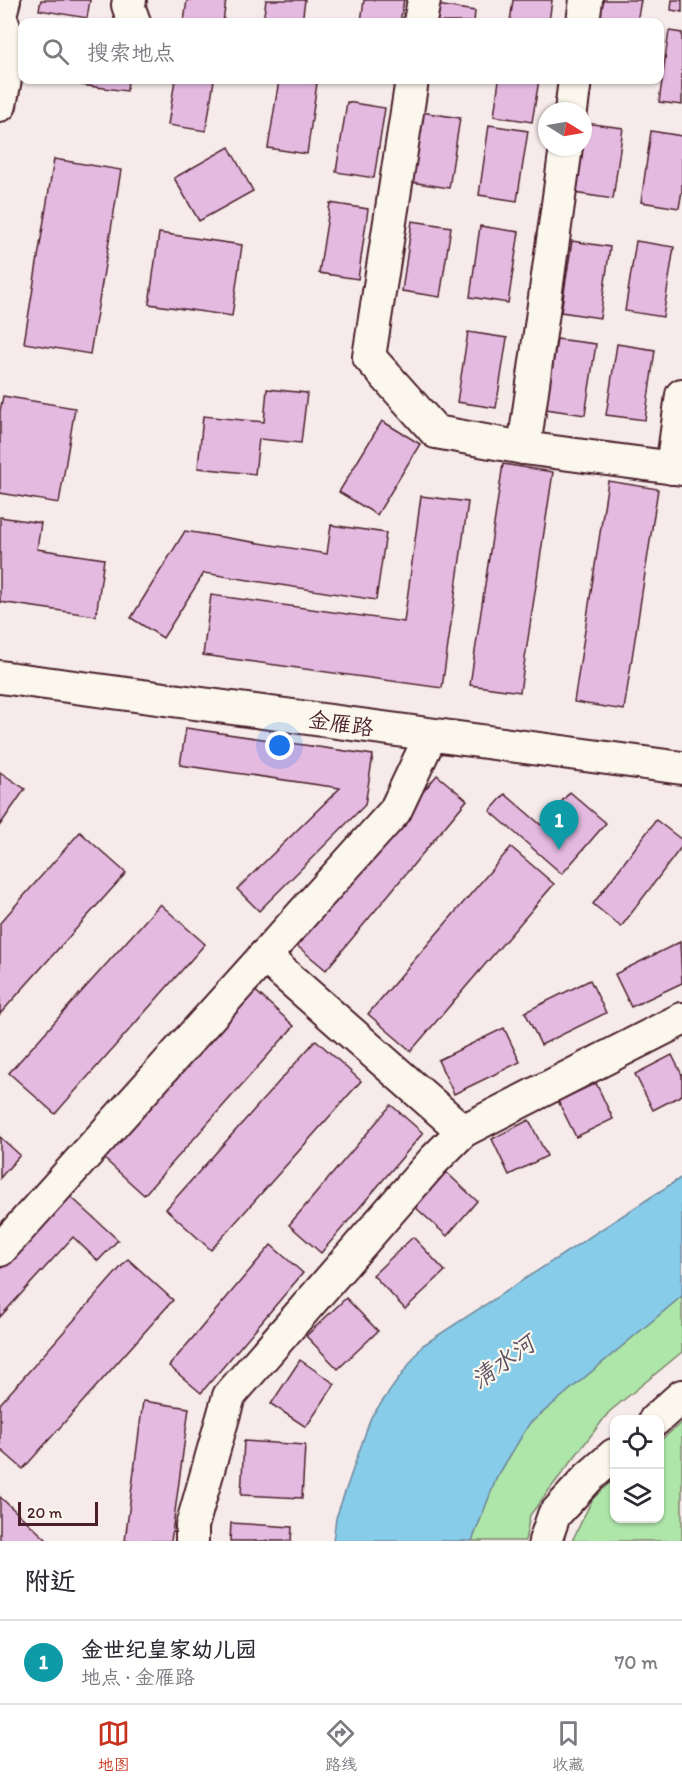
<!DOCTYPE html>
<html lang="zh">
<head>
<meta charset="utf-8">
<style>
  body { margin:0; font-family:Itim,"LXGW WenKai TC",sans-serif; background:#f7f7f7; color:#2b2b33 }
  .controls { position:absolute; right:18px; bottom:18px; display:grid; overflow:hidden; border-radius:12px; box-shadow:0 2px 4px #0004 }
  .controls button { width:54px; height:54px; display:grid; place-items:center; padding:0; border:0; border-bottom:2px solid #e1e1e2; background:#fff; color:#2b2b33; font:30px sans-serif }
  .compass { position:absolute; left:538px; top:102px; width:54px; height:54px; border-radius:50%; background:#fff; box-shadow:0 2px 4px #0004; rotate:101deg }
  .scale { position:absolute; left:18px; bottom:15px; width:80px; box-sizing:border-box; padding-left:6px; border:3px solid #4a1f2b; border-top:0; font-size:16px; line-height:21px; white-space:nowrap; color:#4a1f2b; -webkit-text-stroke:4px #fbf7ec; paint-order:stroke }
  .you { position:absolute; left:280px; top:746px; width:21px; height:21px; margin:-15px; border:4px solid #fff; border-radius:50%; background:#1a73e8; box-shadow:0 0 0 9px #1a73e833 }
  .badge { display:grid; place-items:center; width:39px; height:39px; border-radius:50%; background:#c8321e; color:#fff; font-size:20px; font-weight:700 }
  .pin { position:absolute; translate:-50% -50px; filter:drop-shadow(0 2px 3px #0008) }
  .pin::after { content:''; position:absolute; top:32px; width:21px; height:18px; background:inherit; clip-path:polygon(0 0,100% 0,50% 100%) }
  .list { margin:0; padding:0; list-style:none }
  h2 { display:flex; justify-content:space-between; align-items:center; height:78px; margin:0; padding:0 24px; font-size:26px }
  h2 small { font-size:20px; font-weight:400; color:#7c7c81 }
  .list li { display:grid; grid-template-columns:39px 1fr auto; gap:18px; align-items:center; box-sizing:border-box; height:84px; padding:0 24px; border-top:2px solid #e1e1e2 }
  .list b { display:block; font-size:22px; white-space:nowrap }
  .list p { margin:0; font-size:20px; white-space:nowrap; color:#7c7c81 }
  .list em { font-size:20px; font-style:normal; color:#7c7c81 }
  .icon { flex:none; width:33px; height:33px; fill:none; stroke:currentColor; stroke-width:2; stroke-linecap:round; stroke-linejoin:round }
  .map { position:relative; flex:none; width:682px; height:1541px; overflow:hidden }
  .search { position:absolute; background:#fff; box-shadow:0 2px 4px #0004; left:18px; right:18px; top:18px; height:66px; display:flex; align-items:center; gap:15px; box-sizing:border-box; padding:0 21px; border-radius:12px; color:#7c7c81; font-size:22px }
  .sheet { height:162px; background:#fff }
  nav { display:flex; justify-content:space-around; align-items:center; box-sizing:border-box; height:84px; border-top:2px solid #e1e1e2; background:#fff; font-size:16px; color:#7c7c81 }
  nav a { display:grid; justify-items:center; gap:3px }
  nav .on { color:#c8321e }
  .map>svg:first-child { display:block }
  .green { fill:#aee6a9; stroke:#7c826a; stroke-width:1.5 }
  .water { fill:#87cce8; stroke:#6f879c; stroke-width:1.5 }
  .building { fill:#e4bae1; stroke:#4a1f2b; stroke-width:1.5 }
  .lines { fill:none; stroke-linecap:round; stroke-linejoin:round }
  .minor-casing { stroke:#4a1f2b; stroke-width:36 }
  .minor { stroke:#fbf7ec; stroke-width:32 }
  .labels { text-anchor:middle; stroke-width:4.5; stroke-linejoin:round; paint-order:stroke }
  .street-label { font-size:22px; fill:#4a1f2b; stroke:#fbf7ec }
  .water-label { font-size:24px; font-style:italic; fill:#5c5364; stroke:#fbf7ec }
</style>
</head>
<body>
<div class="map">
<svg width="682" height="1541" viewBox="0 0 682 1541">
  <rect width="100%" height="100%" fill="#f6ebea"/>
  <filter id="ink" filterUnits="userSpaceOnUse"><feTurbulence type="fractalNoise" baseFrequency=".0167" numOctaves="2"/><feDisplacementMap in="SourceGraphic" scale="12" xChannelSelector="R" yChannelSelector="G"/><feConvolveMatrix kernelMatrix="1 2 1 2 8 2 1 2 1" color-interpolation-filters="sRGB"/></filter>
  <g filter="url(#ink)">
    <!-- green -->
    <g class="green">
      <polygon points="682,1296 682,1352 609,1412 530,1515 525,1541 472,1541 496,1479 529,1424"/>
      <polygon points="682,1422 682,1541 572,1541 593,1498 614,1479 614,1518 660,1518 660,1441"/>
    </g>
    <!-- water -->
    <polygon class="water" points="682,1177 682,1296 529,1424 496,1479 472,1541 333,1541 336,1518 371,1417 423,1345"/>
    <!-- building -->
    <g class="building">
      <polygon points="41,0 90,0 87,18 39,10"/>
      <polygon points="187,0 226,0 223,22 184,22"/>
      <polygon points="266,0 305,0 302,22 263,22"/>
      <polygon points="364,0 404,0 400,22 361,22"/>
      <polygon points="513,0 552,0 549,22 510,22"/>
      <polygon points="601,0 641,0 637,22 598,22"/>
      <polygon points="672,0 682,0 682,12 671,10"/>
      <polygon points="437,5 475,11 474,22 434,22"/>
      <polygon points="669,31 682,33 682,105 659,102"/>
      <polygon points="81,80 128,80 127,91 81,85"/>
      <polygon points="175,80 214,80 206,131 168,125"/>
      <polygon points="279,80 317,83 307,154 268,148"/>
      <polygon points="499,80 539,80 532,122 494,116"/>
      <polygon points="347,102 385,108 374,178 336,172"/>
      <polygon points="421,112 460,118 449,188 411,182"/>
      <polygon points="585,123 623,128 613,199 574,193 581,147 583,147"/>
      <polygon points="489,125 528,131 517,201 479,195"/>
      <polygon points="651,131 682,136 682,191 679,208 641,202"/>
      <polygon points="229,147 253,191 199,221 174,178"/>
      <polygon points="54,159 121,170 90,354 24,343"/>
      <polygon points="330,203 368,209 358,279 319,273"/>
      <polygon points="412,221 451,227 440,297 402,291"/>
      <polygon points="480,226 519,232 508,303 470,297"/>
      <polygon points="159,233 242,245 232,316 149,304"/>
      <polygon points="572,241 610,247 600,318 561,312"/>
      <polygon points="636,241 674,247 663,317 625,311"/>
      <polygon points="468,332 507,338 496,408 457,402"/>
      <polygon points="557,339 596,344 585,415 546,409"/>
      <polygon points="617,344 655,350 645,420 606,415"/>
      <polygon points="267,389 307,393 301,443 259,439 255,474 198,468 203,416 264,422"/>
      <polygon points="3,396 75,408 59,503 0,493 0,411"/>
      <polygon points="382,421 420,444 377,515 339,492"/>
      <polygon points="503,464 553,472 520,692 470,685"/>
      <polygon points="608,481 658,489 624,710 574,702"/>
      <polygon points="421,496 468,502 442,688 203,655 211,595 404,622"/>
      <polygon points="0,517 41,523 37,549 104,559 96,616 0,602"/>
      <polygon points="331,525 386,533 376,600 204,573 163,638 131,618 185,531 327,554"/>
      <polygon points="186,728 373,755 365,805 259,911 237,889 340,788 180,765"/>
      <polygon points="0,772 25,789 0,825"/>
      <polygon points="437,775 467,800 326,970 296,945"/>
      <polygon points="570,792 606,823 562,874 490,811 505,794 541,825"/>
      <polygon points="656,820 682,840 682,846 621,927 593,904"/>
      <polygon points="80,832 126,873 0,1014 0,923"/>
      <polygon points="511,847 554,884 411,1051 368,1014"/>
      <polygon points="160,904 205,944 55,1114 9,1073"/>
      <polygon points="680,942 682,983 631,1007 615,974"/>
      <polygon points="590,980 606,1013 541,1045 525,1012"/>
      <polygon points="249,985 294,1026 144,1195 99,1154"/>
      <polygon points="504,1028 520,1062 454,1094 438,1060"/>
      <polygon points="316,1040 361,1081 211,1250 166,1209"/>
      <polygon points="672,1055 682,1075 682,1095 653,1110 635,1074"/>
      <polygon points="596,1083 613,1119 576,1137 558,1101"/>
      <polygon points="391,1105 423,1133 321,1253 289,1225"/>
      <polygon points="529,1120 547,1156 509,1175 492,1139"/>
      <polygon points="0,1137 20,1155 0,1178"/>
      <polygon points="446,1172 477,1201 447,1236 415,1207"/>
      <polygon points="69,1195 118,1240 98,1261 73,1237 0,1317 0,1270"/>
      <polygon points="413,1237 445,1271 405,1309 373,1275"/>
      <polygon points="271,1245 303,1273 201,1393 169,1366"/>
      <polygon points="128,1259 173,1300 23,1469 0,1449 0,1404"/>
      <polygon points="346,1298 378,1331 338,1369 306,1336"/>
      <polygon points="300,1360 335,1384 306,1427 271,1404"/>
      <polygon points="143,1401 189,1408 171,1541 125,1541"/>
      <polygon points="244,1441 305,1445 302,1498 241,1495"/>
      <polygon points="0,1497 46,1539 44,1541 0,1541"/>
      <polygon points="231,1523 292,1527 291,1541 230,1541"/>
    </g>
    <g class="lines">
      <!-- minor casing -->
      <g class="minor-casing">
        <g id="minor">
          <polyline points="130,0 128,5 134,22"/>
          <polyline points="420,22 424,0"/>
          <polyline points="583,22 586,0"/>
          <polyline points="412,80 369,357 436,432 524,448 682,469"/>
          <polyline points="0,105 11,49 0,15 4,0"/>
          <polyline points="571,111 575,80"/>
          <polyline points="524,448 566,147"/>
          <polyline points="672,468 682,395"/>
          <polyline points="0,677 682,768"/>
          <polyline points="264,956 463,1131"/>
          <polyline points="0,1250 395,811 431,735"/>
          <polyline points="655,1420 682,1396"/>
          <polyline points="192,1541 192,1526 229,1396 434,1160 463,1131 682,1019"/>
          <polyline points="545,1541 554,1515 589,1477 614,1455"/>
        </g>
      </g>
      <!-- minor -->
      <use href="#minor" class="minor"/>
    </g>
  </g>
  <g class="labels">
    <!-- street labels -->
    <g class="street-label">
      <text transform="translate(341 723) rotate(8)" y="8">金雁路</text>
    </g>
    <!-- water labels -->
    <g class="water-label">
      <text transform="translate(503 1362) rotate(-36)" y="8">清水河</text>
    </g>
  </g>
</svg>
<div class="controls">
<button><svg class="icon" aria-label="locate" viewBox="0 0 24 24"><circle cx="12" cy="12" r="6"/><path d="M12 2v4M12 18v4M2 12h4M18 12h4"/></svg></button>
<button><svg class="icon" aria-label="layers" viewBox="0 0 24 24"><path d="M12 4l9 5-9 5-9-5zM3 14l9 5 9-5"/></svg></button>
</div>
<svg class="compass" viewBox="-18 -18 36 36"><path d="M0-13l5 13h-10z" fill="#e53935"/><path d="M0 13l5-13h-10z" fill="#7c7c81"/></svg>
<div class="scale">20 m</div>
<div class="you"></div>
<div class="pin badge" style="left:559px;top:850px;background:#0f9aa8">1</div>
<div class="search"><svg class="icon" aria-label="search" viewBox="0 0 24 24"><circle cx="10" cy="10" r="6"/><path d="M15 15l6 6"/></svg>搜索地点</div>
</div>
<section class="sheet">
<h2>附近<small></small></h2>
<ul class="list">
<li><span class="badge" style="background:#0f9aa8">1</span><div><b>金世纪皇家幼儿园</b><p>地点 · 金雁路</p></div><em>70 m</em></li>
</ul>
</section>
<nav>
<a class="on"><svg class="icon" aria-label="map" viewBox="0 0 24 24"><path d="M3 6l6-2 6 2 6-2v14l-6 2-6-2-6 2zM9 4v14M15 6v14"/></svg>地图</a>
<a><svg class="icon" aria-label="directions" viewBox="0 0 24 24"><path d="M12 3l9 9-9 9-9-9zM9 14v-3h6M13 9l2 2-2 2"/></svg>路线</a>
<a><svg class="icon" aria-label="saved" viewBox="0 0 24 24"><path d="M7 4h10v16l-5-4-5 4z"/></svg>收藏</a>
</nav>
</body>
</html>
